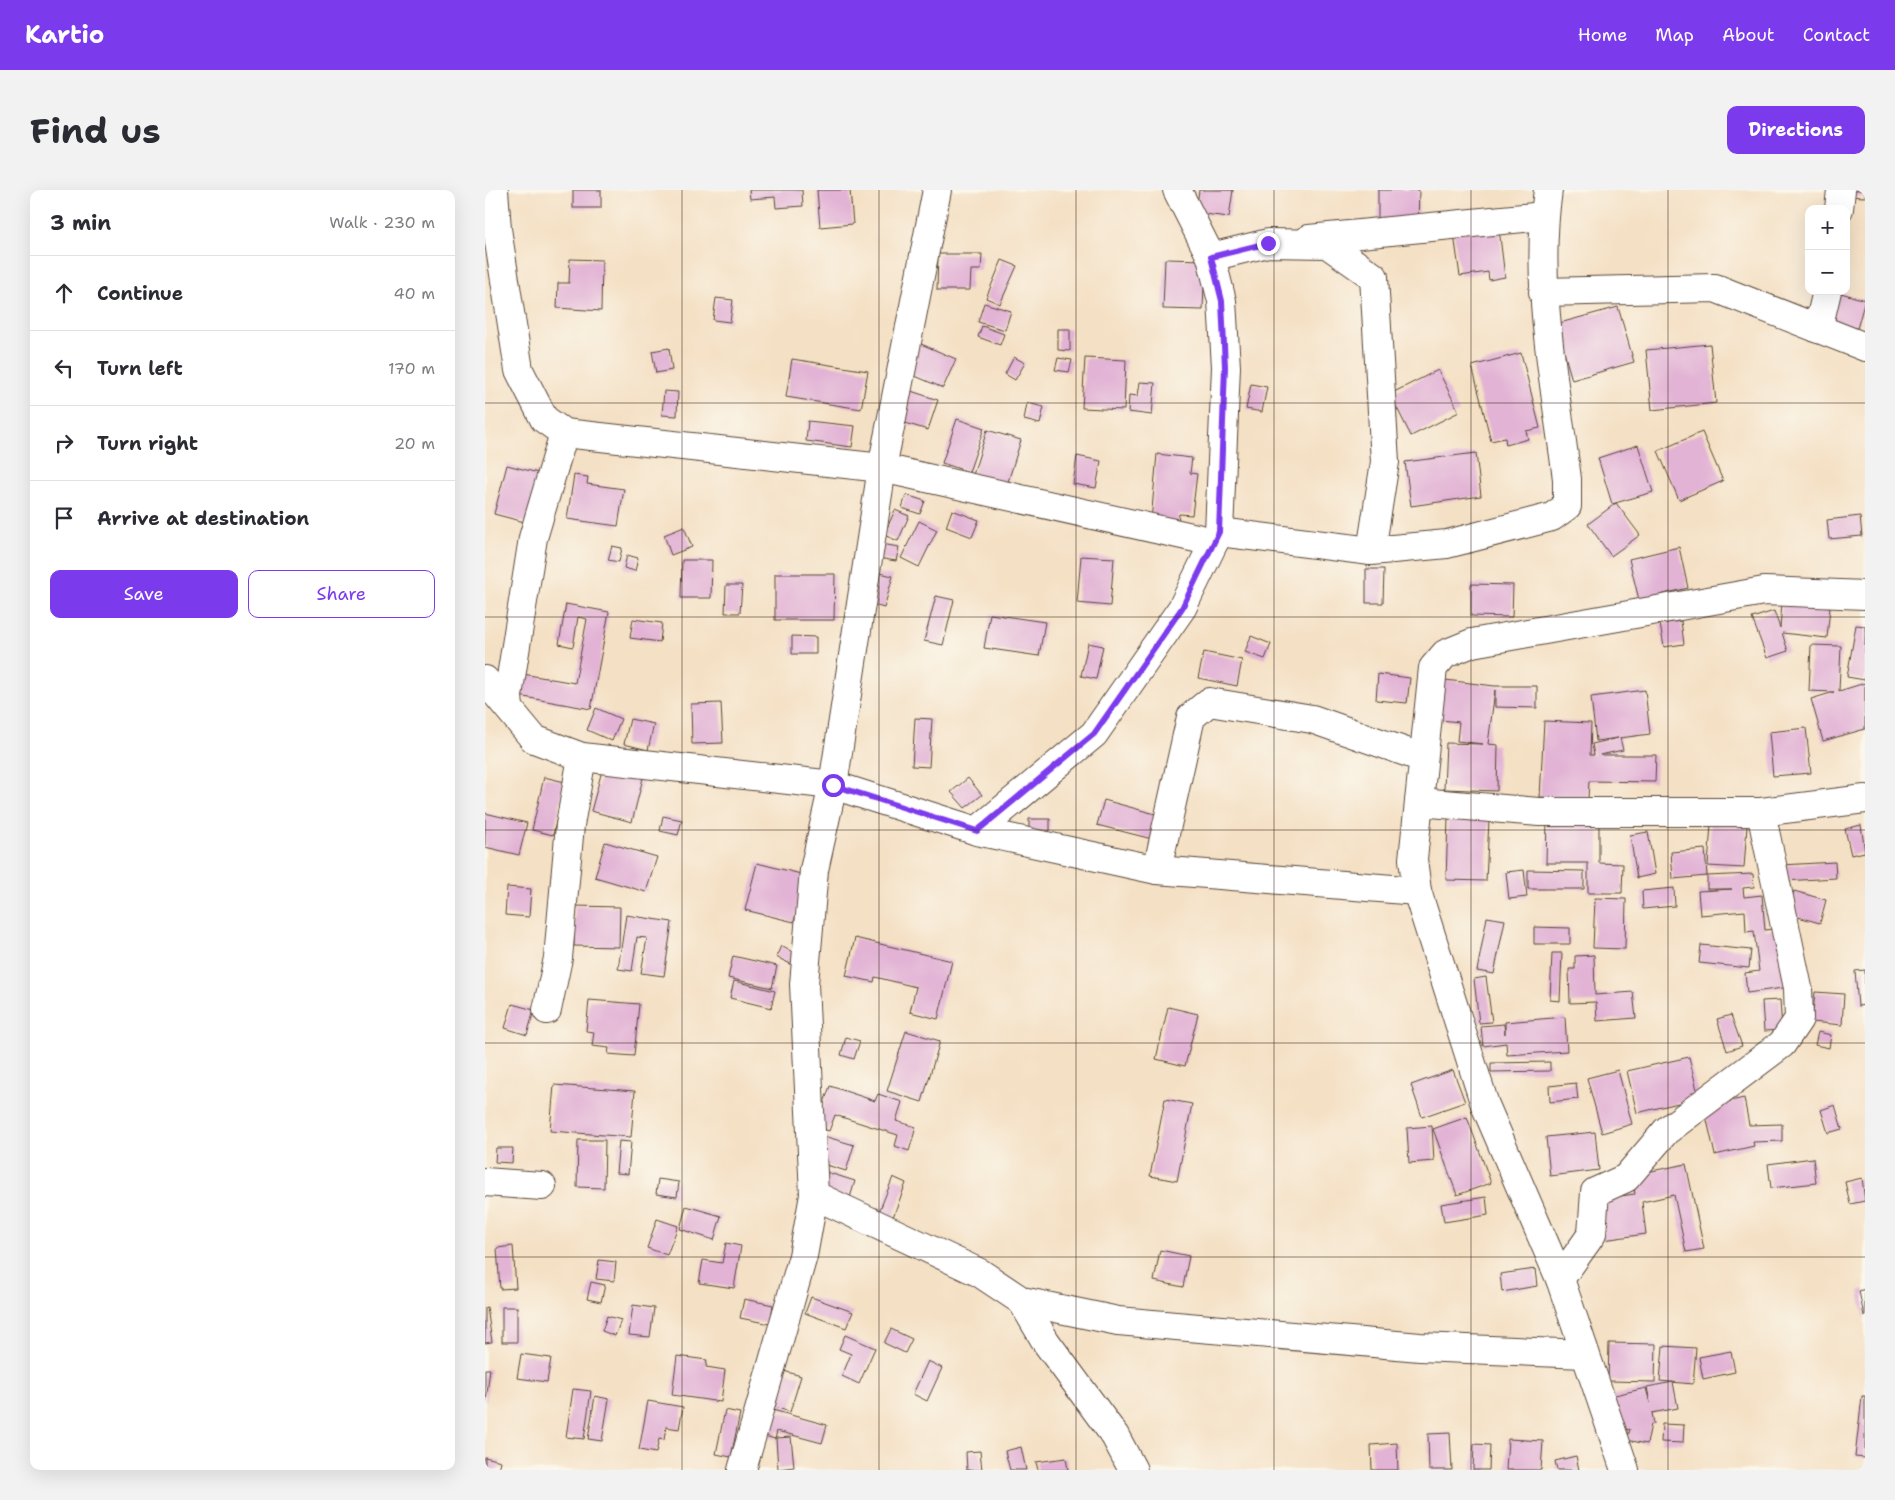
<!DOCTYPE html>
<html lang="en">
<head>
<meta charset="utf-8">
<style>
  body { margin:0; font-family:"Shantell Sans",sans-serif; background:#f2f2f3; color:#2b2b33 }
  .controls { position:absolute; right:15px; top:15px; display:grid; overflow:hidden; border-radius:10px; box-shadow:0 5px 20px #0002 }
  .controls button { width:45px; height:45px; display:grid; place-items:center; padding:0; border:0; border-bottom:1px solid #e1e1e2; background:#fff; color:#2b2b33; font:25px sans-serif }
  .stop { position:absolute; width:15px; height:15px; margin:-11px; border:4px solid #7c3aed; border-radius:50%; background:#fff }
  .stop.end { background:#7c3aed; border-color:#fff; box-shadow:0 1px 5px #0008 }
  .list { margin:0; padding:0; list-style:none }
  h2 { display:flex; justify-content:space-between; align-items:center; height:65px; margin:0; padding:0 20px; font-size:21px }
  h2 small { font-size:16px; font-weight:400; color:#7c7c81 }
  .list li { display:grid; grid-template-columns:32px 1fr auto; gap:15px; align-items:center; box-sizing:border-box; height:75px; padding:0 20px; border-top:1px solid #e1e1e2 }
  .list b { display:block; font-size:19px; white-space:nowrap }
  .list em { font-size:16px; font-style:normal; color:#7c7c81 }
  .actions { display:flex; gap:10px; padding:15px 20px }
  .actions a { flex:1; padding:11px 0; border:1px solid #7c3aed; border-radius:10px; text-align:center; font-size:18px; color:#7c3aed }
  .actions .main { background:#7c3aed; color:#fff }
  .icon { flex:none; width:28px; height:28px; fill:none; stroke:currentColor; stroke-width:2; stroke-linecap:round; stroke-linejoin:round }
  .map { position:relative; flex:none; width:1380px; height:1280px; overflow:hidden; border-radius:10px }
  header { display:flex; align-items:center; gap:30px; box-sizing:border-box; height:70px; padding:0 25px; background:#7c3aed; color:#fff }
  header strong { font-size:24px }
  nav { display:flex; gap:28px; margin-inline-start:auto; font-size:18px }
  .intro { display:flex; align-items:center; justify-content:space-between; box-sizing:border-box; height:120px; padding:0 30px }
  h1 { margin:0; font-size:35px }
  .button { padding:12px 22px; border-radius:10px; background:#7c3aed; color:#fff; font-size:18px; font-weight:700 }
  main { display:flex; gap:30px; padding:0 30px }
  aside { flex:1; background:#fff; border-radius:10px; box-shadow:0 5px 20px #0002 }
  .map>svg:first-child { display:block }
  .building { fill:#e2b3d5 }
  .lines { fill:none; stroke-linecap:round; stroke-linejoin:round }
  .minor-casing { stroke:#574537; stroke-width:30 }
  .minor { stroke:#fff; stroke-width:28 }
  .route { stroke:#7c3aed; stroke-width:6 }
  .grid { fill:none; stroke:#3b2a1e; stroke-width:1; stroke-opacity:0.55 }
</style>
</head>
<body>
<header>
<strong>Kartio</strong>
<nav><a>Home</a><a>Map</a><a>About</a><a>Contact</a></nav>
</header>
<div class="intro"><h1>Find us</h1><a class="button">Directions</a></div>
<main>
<aside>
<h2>3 min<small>Walk · 230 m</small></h2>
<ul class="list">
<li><svg class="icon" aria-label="ahead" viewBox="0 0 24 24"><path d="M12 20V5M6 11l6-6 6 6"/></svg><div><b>Continue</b></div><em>40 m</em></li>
<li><svg class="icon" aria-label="left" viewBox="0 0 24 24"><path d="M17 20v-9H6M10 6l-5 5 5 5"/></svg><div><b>Turn left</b></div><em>170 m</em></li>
<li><svg class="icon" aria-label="right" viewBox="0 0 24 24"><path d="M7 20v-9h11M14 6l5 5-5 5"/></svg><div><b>Turn right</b></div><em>20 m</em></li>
<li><svg class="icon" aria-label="arrive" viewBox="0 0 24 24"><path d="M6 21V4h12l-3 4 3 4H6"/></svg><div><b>Arrive at destination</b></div></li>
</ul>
<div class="actions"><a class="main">Save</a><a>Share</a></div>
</aside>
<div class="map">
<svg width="1380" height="1280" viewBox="0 0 1380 1280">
  <rect width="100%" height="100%" fill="#fbf7ec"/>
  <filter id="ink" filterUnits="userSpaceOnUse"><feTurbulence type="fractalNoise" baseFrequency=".02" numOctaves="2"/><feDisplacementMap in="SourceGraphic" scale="10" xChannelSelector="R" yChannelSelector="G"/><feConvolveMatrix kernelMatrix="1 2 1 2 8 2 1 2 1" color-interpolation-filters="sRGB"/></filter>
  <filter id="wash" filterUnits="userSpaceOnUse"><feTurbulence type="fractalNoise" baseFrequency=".0096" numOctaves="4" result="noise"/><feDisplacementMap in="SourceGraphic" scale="20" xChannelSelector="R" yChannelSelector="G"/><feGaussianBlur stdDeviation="1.12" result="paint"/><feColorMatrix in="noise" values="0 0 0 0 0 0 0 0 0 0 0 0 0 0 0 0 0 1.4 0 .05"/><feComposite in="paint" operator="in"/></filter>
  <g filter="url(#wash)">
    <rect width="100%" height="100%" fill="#f4e0c4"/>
    <g id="blocks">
      <!-- building -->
      <g class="building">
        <rect x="88" y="0" width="28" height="18"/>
        <polygon points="264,0 317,0 318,16 291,18 290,7 265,9"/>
        <polygon points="332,0 365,0 368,34 335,37"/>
        <polygon points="714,0 748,0 744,27 711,23"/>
        <polygon points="893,0 934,0 933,32 893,31"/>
        <polygon points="1361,0 1380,0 1380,7 1360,6"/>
        <polygon points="968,38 1014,39 1020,87 1004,90 1003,82 975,86"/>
        <polygon points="453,64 497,64 496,80 486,80 485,100 452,100"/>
        <polygon points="85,69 117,70 116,121 72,118 73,93 84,93"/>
        <polygon points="680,69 720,70 718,120 678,119"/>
        <polygon points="517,70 532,76 515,114 501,108"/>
        <polygon points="1349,101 1380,110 1370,146 1338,137"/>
        <polygon points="231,108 248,110 245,132 228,130"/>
        <polygon points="499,113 526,121 520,140 493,132"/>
        <polygon points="1133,117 1149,172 1087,190 1071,134"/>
        <polygon points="497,136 519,144 515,155 493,147"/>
        <polygon points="573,139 585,139 585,161 573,160"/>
        <polygon points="436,154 471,169 458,198 423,183"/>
        <polygon points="1225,154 1231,213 1167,220 1161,160"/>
        <polygon points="184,158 187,180 171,183 167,161"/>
        <polygon points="1036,163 1055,238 1041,241 1043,249 1021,255 1020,248 1006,251 987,176"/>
        <polygon points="529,167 540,173 530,190 520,184"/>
        <polygon points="573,168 587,170 584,182 570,180"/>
        <polygon points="600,168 641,170 639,220 597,218"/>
        <polygon points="307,169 383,181 376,219 301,207"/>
        <polygon points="953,180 974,222 926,246 905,204"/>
        <polygon points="655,192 670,193 667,225 643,222 644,205 653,206"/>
        <polygon points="766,194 782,197 777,222 761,219"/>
        <polygon points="417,198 453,210 443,240 407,229"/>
        <polygon points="179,201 193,202 192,226 177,225"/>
        <polygon points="542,213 559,217 555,234 539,230"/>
        <polygon points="472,229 499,238 484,282 457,273"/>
        <polygon points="323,231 370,236 367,257 321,251"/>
        <polygon points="502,240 536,250 522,295 488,285"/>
        <polygon points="1217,242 1238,291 1194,310 1173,261"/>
        <polygon points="1153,255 1168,302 1127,314 1113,268"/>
        <polygon points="991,263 996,306 926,316 920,272"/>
        <polygon points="672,264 707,268 705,283 712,284 707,325 694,324 693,334 666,331"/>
        <polygon points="592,266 616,271 611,298 588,294"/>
        <polygon points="22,275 57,284 43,333 9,324"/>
        <polygon points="89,285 103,287 102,294 139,299 133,336 82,329"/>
        <polygon points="421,305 440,311 435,324 417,318"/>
        <polygon points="1131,313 1155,345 1126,366 1103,334"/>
        <polygon points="410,320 424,326 413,351 399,345"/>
        <polygon points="467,320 494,330 487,347 461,337"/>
        <polygon points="1375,326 1377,346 1344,349 1342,330"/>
        <polygon points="434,331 452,340 434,377 416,368"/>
        <polygon points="199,337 207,357 186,365 179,345"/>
        <polygon points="396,354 414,357 411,371 393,368"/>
        <polygon points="127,356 137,358 134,372 123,370"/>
        <polygon points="1194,357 1203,398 1154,410 1144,369"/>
        <polygon points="142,365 153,368 150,381 139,378"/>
        <polygon points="596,366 629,368 625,416 592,413"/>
        <polygon points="197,370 227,370 226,408 196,408"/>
        <polygon points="881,379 899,379 898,413 881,413"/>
        <polygon points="394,383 408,386 399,418 385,414"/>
        <polygon points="290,384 350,384 349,430 290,430"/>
        <polygon points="986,394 1028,395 1027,427 986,426"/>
        <polygon points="241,395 257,395 255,423 240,423"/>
        <polygon points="451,406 469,410 458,455 439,451"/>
        <polygon points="1297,413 1345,418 1342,448 1297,443 1303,461 1282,468 1267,428 1289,421 1295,438"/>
        <polygon points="81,414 124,422 106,519 28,505 32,483 90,493 102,429 93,427 88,457 74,454"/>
        <polygon points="505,424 560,432 554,466 499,458"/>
        <polygon points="148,429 177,433 175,452 145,448"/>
        <polygon points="1196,431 1199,454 1179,457 1175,434"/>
        <polygon points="1371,435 1380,436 1380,490 1362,487"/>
        <polygon points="307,446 331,447 331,464 307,464"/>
        <polygon points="766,446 786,454 780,469 760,462"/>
        <polygon points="603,453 618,456 611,489 596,486"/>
        <polygon points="1326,455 1356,456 1354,501 1380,493 1380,539 1338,551 1326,509 1349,502 1324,501"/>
        <polygon points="719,462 757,470 752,496 713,488"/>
        <polygon points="893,484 925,488 922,513 891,510"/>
        <polygon points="952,489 1010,496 1052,496 1052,518 1010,517 1010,500 1003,554 1013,555 1012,601 959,599 961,553 998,554 972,551 974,532 947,529"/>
        <polygon points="1160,500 1165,544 1135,548 1138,560 1115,565 1171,565 1170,592 1104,591 1103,609 1055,607 1059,531 1106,533 1105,565 1109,565 1107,554 1133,548 1111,551 1106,507"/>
        <polygon points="236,513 238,553 207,554 206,514"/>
        <polygon points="111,518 136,529 127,551 102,540"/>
        <polygon points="430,528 447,529 444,577 427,576"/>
        <polygon points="145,529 169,534 163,560 139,554"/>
        <polygon points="1321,538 1326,583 1288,586 1284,542"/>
        <polygon points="118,577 158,588 147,632 106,621"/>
        <polygon points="59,587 80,592 68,645 47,640"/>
        <polygon points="483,588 497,605 480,618 466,602"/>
        <polygon points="619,610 681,627 675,651 612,635"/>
        <polygon points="0,623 42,633 34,665 0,657"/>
        <polygon points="178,626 197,630 193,645 175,641"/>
        <polygon points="963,628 1004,630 1001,691 961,690"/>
        <polygon points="1114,628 1114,673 1138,674 1137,703 1103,703 1103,673 1061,673 1062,629"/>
        <polygon points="544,629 565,629 565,641 544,642"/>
        <polygon points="1226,634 1262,636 1259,678 1223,676"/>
        <polygon points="1376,635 1380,662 1366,665 1360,639"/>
        <polygon points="1163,642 1170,684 1152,688 1145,645"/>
        <polygon points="120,652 172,667 161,702 110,687"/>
        <polygon points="1220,659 1222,686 1188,689 1186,662"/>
        <polygon points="1350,672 1351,688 1298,691 1297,675"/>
        <polygon points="272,673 320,685 309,732 260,720"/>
        <polygon points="1039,680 1042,707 1024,709 1021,682"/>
        <polygon points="1043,680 1099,681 1099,699 1043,699"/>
        <polygon points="1268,684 1269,697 1258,698 1259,707 1277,705 1280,740 1298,738 1305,797 1262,803 1260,783 1274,781 1269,741 1261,742 1260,721 1215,725 1213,701 1247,699 1222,699 1222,686"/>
        <polygon points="22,697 46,699 44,727 20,725"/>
        <polygon points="1189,698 1190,716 1158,719 1157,701"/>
        <polygon points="1309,701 1341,710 1335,733 1302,724"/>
        <polygon points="1110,708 1141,709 1140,759 1108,758"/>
        <polygon points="90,716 135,717 134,757 89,756"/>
        <polygon points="141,725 187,732 179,786 156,783 162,748 152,747 147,781 133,779"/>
        <polygon points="1002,727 1020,730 1009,784 992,781"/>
        <polygon points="1049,737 1085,738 1085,754 1049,754"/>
        <polygon points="370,748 467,771 453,829 425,822 431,797 390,787 389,792 361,786"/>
        <polygon points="1216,755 1266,760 1264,778 1214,773"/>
        <polygon points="296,756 317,767 312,777 291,767"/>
        <polygon points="1067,763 1077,763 1075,811 1065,810"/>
        <polygon points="1109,765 1110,805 1148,802 1151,828 1112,831 1111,812 1085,813 1084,779 1090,779 1090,766"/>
        <polygon points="248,766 292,776 287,798 243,788"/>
        <polygon points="1380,780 1380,815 1373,816 1370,781"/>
        <polygon points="1001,787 1007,832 994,833 989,789"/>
        <polygon points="249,791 290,801 286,818 245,808"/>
        <polygon points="1330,802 1359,804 1357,835 1327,832"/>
        <polygon points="104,810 154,814 149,866 123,864 124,858 107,856 109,842 101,841"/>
        <polygon points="1295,810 1297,840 1279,841 1277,811"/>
        <polygon points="27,814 49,820 42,845 20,838"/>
        <polygon points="683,817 713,824 700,876 671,869"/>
        <polygon points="1246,825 1257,856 1242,861 1232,829"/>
        <polygon points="1080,827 1082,861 1022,865 1021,853 998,856 996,836 1019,834 1020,844 1020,832"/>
        <polygon points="421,841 455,851 437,912 402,901"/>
        <polygon points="1333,842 1346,845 1344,858 1330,855"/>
        <polygon points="361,847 375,851 369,869 356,865"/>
        <polygon points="1204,867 1214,908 1152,923 1142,881"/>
        <polygon points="1065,872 1065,881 1006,882 1006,873"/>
        <polygon points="968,880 980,912 937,927 926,895"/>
        <polygon points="1133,880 1147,934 1117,943 1102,888"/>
        <polygon points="1091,893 1093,909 1065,912 1064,896"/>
        <polygon points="69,895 150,901 146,947 65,941"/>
        <polygon points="345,896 390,911 393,904 417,912 411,931 431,937 424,961 410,956 413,945 350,925 344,941 331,936"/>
        <polygon points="1259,908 1264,935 1297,934 1297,951 1268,952 1269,956 1230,965 1219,917"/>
        <polygon points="680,909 707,914 692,991 665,986"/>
        <polygon points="1350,915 1357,939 1343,943 1336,920"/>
        <polygon points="982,927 1006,993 972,1005 948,939"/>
        <polygon points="947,936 949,971 924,973 922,938"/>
        <polygon points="1110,942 1114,980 1065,986 1061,947"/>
        <polygon points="342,947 369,955 361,981 335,973"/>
        <polygon points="93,950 120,950 119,998 92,997"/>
        <polygon points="134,951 146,952 143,984 131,983"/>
        <polygon points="11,958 28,958 27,973 10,972"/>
        <polygon points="1328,968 1331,993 1286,998 1283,974"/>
        <polygon points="1201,974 1219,1059 1201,1062 1189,1005 1157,1012 1161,1044 1118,1050 1113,1009 1150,1004 1147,985"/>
        <polygon points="338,981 370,991 364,1011 332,1001"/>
        <polygon points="408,987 421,993 408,1027 394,1022"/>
        <polygon points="1377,988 1380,1011 1365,1014 1360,992"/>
        <polygon points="173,989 194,992 192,1007 171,1004"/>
        <polygon points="1001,1007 1003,1025 959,1032 956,1014"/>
        <polygon points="201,1016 236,1026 229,1050 195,1039"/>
        <polygon points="172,1029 193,1036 182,1065 162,1058"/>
        <polygon points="241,1053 256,1056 249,1098 214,1093 218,1070 237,1073"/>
        <polygon points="28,1056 31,1098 15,1099 12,1058"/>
        <polygon points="675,1060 704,1066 698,1097 669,1091"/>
        <polygon points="114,1070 131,1072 129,1091 111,1089"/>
        <polygon points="1050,1079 1052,1096 1017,1102 1015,1084"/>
        <polygon points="106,1092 120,1095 116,1112 102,1109"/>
        <polygon points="1380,1099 1380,1126 1379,1126 1374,1101"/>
        <polygon points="326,1107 368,1122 361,1138 320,1123"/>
        <polygon points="259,1109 288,1115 285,1134 255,1128"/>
        <polygon points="148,1115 169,1118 165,1147 144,1145"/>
        <polygon points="2,1117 7,1152 0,1153 0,1118"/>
        <rect x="17" y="1117" width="15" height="35"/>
        <polygon points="122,1126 136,1130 130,1146 117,1141"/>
        <polygon points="406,1139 427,1149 420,1163 399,1153"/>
        <polygon points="360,1145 390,1158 374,1194 357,1186 366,1164 354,1159"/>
        <polygon points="1124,1153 1171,1154 1170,1192 1123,1191"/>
        <polygon points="1178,1156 1211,1158 1208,1194 1175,1191"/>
        <polygon points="1246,1161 1250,1182 1218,1189 1214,1167"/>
        <polygon points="36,1164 66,1168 62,1192 32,1188"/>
        <polygon points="192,1166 222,1170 221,1177 240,1180 236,1212 187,1205"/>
        <polygon points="443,1171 457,1178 442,1211 428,1204"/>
        <polygon points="0,1179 5,1179 1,1212 0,1212"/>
        <polygon points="292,1179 316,1186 305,1222 290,1217 292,1210 283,1208"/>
        <polygon points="1188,1192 1193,1218 1167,1223 1169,1234 1166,1234 1162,1254 1142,1250 1145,1239 1129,1243 1121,1207 1161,1198 1165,1213 1162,1197"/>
        <polygon points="88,1199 106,1201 99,1249 81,1247"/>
        <polygon points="110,1206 124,1209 117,1251 103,1249"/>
        <polygon points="1377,1206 1380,1206 1380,1268 1370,1267"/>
        <polygon points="163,1211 198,1217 194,1239 181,1237 179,1250 174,1249 171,1263 154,1260"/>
        <polygon points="284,1219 342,1235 337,1253 292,1241 290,1249 280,1246"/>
        <polygon points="240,1220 255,1223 246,1267 231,1264"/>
        <polygon points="1177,1234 1199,1235 1198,1253 1176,1252"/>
        <polygon points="965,1243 967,1280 944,1280 943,1244"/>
        <polygon points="306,1247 309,1277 293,1279 291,1248"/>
        <polygon points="1023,1249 1058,1251 1056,1280 1021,1280"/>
        <polygon points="912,1253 913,1280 887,1280 886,1255"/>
        <polygon points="989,1254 1005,1255 1004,1280 988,1280"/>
        <polygon points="536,1257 541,1280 525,1280 520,1261"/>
        <polygon points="495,1261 497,1280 482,1280 481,1262"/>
        <polygon points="1091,1266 1094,1280 1072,1280 1070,1271"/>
        <polygon points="0,1267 16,1271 14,1280 0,1280"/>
        <polygon points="581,1268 583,1280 553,1280 551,1272"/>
      </g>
    </g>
  </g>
  <g filter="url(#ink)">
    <use href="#blocks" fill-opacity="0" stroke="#574537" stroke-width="1"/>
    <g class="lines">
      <!-- minor casing -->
      <g class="minor-casing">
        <g id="minor">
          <polyline points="9,0 12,39 34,180 59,229 79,243 397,278 729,352"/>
          <polyline points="1354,19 1356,0"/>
          <polyline points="824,49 1059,26"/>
          <polyline points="726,67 783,53 842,54 889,87 900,272 886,361"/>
          <polyline points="1058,102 1230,98 1380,157"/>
          <polyline points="1333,139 1342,101"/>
          <path d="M 734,342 L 886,361 L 962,354 L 1067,327 L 1082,316 L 1082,289 C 1070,193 1049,96 1063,0"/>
          <polyline points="0,490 49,549 97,567 348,595 492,641 672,680 932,701"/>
          <polyline points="24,518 23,506 48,348 79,243"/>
          <polyline points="934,612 1054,622 1276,622 1380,609"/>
          <polyline points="492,641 609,544 697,418 734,342 741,177 737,111 726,67 692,0"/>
          <polyline points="672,680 706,527 724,512 827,529 938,568"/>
          <polyline points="62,820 73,768 85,635 97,567"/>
          <polyline points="0,992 57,996"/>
          <polyline points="329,1005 495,1083 537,1111 633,1131 935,1157 1100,1164"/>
          <polyline points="1075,1089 1107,1044 1110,1002 1141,988 1181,941 1297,854 1314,829 1313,798 1276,622"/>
          <polyline points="537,1111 561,1152 630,1246 648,1280"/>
          <polyline points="257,1280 318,1066 329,1005 319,794 329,680 348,595 397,278 452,0"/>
          <polyline points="1140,1280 1075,1089 1000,915 932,701 928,669 948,478 960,464 987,453 1279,401 1380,405"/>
        </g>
      </g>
      <!-- minor -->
      <use href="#minor" class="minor"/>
    </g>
  </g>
  <g class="lines" filter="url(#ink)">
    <!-- route -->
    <polyline class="route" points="348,595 492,641 609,544 697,418 734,342 740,177 737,111 726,67 783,53"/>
  </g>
  <!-- grid -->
  <path class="grid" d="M 197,0 L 197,1280M 394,0 L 394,1280M 591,0 L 591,1280M 789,0 L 789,1280M 986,0 L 986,1280M 1183,0 L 1183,1280M 0,213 L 1380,213M 0,427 L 1380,427M 0,640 L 1380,640M 0,853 L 1380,853M 0,1067 L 1380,1067"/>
</svg>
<div class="controls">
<button>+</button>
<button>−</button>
</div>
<div class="stop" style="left:348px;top:595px"></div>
<div class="stop end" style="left:783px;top:53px"></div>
</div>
</main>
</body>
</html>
